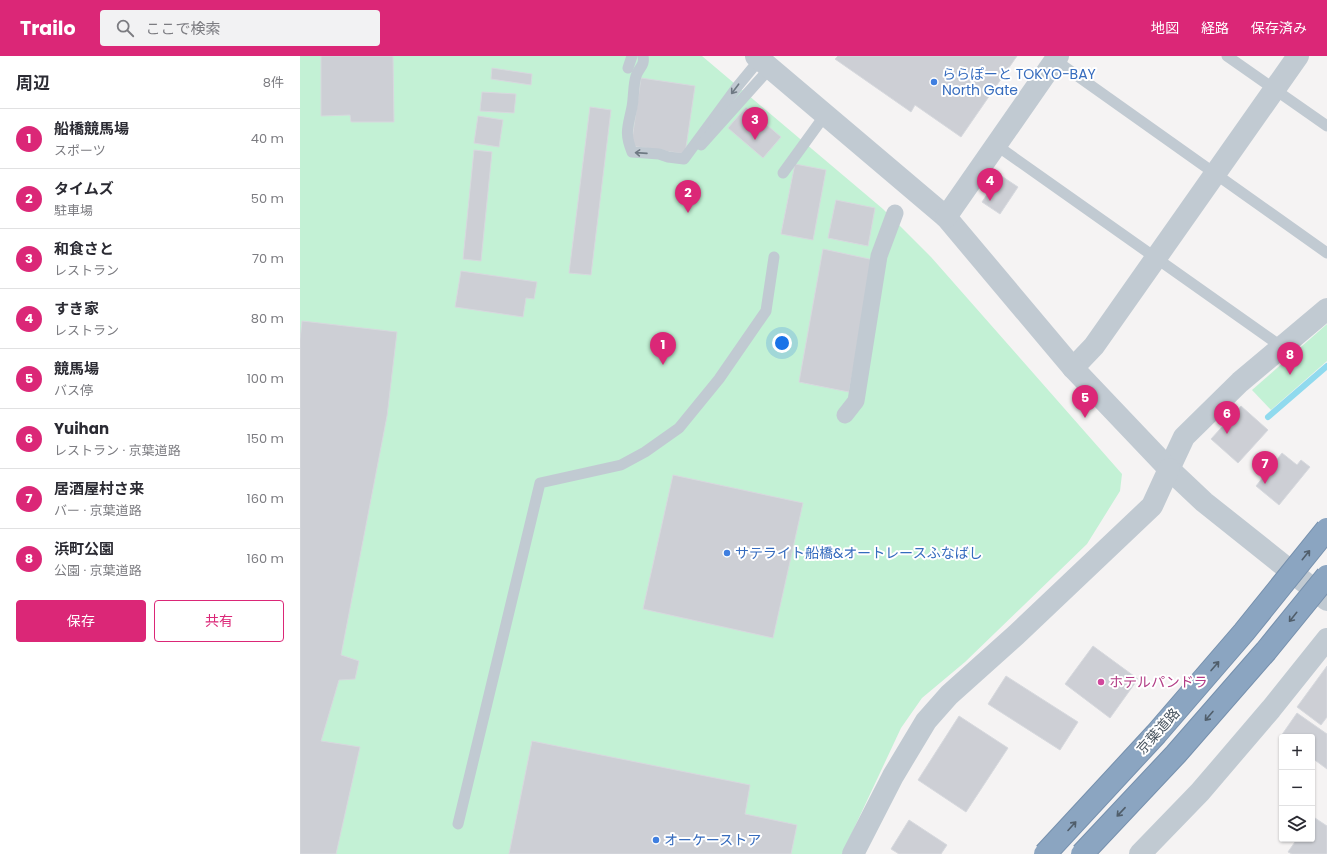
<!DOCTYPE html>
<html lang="ja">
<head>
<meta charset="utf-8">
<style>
  body { margin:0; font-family:Poppins,"Noto Sans JP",sans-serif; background:#f2f2f3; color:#2b2b33 }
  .controls { position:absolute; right:12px; bottom:12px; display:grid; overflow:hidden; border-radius:4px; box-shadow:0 1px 3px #0004 }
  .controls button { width:36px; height:36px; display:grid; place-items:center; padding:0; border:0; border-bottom:1px solid #e1e1e2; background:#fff; color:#2b2b33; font:20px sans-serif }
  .you { position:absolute; left:482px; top:287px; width:14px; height:14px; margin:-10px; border:3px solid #fff; border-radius:50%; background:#1a73e8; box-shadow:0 0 0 6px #1a73e833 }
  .badge { display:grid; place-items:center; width:26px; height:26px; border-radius:50%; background:#db2777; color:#fff; font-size:13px; font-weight:700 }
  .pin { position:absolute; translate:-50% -33px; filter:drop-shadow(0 1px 2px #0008) }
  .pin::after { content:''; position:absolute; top:21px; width:14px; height:12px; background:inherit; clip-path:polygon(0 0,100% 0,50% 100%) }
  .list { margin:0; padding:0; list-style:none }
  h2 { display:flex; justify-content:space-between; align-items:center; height:52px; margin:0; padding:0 16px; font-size:17px }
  h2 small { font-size:13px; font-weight:400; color:#7c7c81 }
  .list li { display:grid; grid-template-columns:26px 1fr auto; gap:12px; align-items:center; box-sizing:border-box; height:60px; padding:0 16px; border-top:1px solid #e1e1e2 }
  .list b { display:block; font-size:15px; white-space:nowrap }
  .list p { margin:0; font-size:13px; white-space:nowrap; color:#7c7c81 }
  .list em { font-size:13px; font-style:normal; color:#7c7c81 }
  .actions { display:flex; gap:8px; padding:12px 16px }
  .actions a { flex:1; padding:9px 0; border:1px solid #db2777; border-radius:4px; text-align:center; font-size:14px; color:#db2777 }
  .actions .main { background:#db2777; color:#fff }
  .icon { flex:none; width:22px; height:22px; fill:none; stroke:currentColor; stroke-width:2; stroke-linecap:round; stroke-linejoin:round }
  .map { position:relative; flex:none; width:1027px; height:798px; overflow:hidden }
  header { display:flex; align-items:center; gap:24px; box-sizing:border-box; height:56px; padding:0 20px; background:#db2777; color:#fff }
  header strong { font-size:19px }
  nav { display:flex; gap:22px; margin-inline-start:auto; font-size:14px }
  .search { width:280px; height:36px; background:#f2f2f3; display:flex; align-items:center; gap:10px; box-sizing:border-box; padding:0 14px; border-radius:4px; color:#7c7c81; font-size:15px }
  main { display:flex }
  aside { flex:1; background:#fff }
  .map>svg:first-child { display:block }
  .green { fill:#c3f1d5 }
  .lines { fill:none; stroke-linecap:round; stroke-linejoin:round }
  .stream { stroke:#90daee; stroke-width:6 }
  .building { fill:#cdcfd5; stroke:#d7d9de }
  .service { stroke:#c1cad2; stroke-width:11 }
  .pedestrian { stroke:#c1cad2; stroke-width:17 }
  .minor { stroke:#c1cad2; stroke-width:22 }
  .tertiary { stroke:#c1cad2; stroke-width:22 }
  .motorway-bridge-casing { stroke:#7690ad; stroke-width:24; stroke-linecap:butt }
  .motorway-bridge { stroke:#8ba5c1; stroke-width:22 }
  .oneway { stroke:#6e7983 }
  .oneway2 { stroke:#505e6b }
  .shop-dot { fill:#3f7fe0; stroke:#fff; stroke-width:1.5 }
  .hotel-dot { fill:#d1479c; stroke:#fff; stroke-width:1.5 }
  .labels { text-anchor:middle; stroke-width:4; stroke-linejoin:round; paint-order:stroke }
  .shop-label { font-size:14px; fill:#366cbe; stroke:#fff; text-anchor:start }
  .hotel-label { font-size:14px; fill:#b23c85; stroke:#fff; text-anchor:start }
  .street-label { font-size:14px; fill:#4a5661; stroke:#fff }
</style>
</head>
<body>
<header>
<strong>Trailo</strong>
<div class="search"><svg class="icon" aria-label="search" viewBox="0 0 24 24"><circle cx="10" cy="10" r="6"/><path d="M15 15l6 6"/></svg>ここで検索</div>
<nav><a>地図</a><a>経路</a><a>保存済み</a></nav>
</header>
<main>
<aside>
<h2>周辺<small>8件</small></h2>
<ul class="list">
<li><span class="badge">1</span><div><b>船橋競馬場</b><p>スポーツ</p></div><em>40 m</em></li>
<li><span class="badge">2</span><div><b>タイムズ</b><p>駐車場</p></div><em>50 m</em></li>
<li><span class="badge">3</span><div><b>和食さと</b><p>レストラン</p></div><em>70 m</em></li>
<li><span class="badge">4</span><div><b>すき家</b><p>レストラン</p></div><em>80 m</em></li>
<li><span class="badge">5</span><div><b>競馬場</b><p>バス停</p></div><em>100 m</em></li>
<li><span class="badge">6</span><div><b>Yuihan</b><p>レストラン · 京葉道路</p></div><em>150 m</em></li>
<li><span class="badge">7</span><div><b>居酒屋村さ来</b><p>バー · 京葉道路</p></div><em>160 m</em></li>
<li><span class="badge">8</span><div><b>浜町公園</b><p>公園 · 京葉道路</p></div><em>160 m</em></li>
</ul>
<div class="actions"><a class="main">保存</a><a>共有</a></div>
</aside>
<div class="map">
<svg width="1027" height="798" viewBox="0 0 1027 798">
  <rect width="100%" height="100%" fill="#f5f3f3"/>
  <!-- green -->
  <g class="green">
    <polygon points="0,0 402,0 583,153 631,201 822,418 820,435 787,488 665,606 622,642 601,672 542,798 0,798"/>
    <polygon points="1027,268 1027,305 971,354 952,334"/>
  </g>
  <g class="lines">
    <!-- stream -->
    <polyline class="stream" points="968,361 1027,310"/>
  </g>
  <!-- building -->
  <g class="building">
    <polygon points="21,0 93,0 94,66 51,66 50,59 21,60"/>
    <polygon points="538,0 717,0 661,81 615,49 611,56 535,3"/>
    <polygon points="192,12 232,18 231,29 191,23"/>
    <polygon points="341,22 395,30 385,98 331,90"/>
    <polygon points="182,36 216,38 214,57 180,55"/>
    <polygon points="290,51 311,54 291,219 269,217"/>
    <polygon points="446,51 481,81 463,102 428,72"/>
    <polygon points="178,60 203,64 199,91 174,87"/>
    <polygon points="174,94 192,96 181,205 163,203"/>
    <polygon points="495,108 526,114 513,184 481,178"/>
    <polygon points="700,119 718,131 700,158 682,146"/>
    <polygon points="536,144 575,152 568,190 528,182"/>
    <polygon points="523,193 574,204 549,336 499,326"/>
    <polygon points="161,215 237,226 234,243 226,242 223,261 155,251"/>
    <polygon points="2,265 97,276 87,360 41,599 59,605 55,623 39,624 21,685 60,691 36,798 0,798 0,284"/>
    <polygon points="941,350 968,374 938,407 911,383"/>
    <polygon points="982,397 997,409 1001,404 1010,411 979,449 956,430"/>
    <polygon points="373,419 503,447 473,582 343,553"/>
    <polygon points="793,590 838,623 810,662 765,628"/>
    <polygon points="1027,610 1027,661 1021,669 997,651"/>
    <polygon points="706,620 778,666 760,694 688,648"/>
    <polygon points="997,657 1027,678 1027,713 1012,702 1012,681 983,681 981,680"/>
    <polygon points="659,660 708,692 666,756 618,724"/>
    <polygon points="232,685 450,729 445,758 497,769 491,798 209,798"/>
    <polygon points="1012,760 1027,770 1027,797 1026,798 992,798 988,796 997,783 1012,783"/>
    <polygon points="609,764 647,789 641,798 599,798 591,793"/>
  </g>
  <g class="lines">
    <!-- service -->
    <g class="service">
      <path d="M 343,0 C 345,10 339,11 336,20 C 333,30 334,40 332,51 C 328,71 324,76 332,96 L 359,98 L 368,101 L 384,103 L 437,31 L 460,3"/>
      <polyline points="927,0 1027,70"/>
      <polyline points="755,4 1027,197"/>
      <polyline points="328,12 332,0"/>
      <polyline points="401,89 470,12"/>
      <polyline points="696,89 982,291"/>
      <polyline points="483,117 525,59"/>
      <polyline points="158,768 240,427 321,409 345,396 379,372 419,323 466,255 474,201"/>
    </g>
    <!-- pedestrian -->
    <polyline class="pedestrian" points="545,359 556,345 579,200 595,157"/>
    <!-- minor -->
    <g class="minor">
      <polyline points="773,312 794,290 998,0"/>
      <polyline points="869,413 884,381 940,326 1027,253"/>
      <polyline points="840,798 900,736 971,653 1027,583"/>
    </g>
    <!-- tertiary -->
    <g class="tertiary">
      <polyline points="456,0 646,161 773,312 869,413 904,446 1027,544"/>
      <polyline points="646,161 758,0"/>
      <polyline points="553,798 593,720 626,665 649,639 716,579 852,450 869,413"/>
    </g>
    <!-- motorway-bridge casing -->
    <g class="motorway-bridge-casing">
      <g id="motorway-bridge">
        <polyline points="745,798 856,678 944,576 1027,473"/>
        <polyline points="782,798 876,698 966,595 1027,520"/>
      </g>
    </g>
    <!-- motorway-bridge -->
    <use href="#motorway-bridge" class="motorway-bridge"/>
  </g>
  <!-- one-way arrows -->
  <defs><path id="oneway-shaft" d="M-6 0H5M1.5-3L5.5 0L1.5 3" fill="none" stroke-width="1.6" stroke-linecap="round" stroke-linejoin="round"/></defs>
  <g class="oneway">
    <use href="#oneway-shaft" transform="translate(435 33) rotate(127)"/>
    <use href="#oneway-shaft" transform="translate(341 97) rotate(-176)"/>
  </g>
  <g class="oneway2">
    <use href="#oneway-shaft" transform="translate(1006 499) rotate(-51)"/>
    <use href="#oneway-shaft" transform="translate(993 561) rotate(129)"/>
    <use href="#oneway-shaft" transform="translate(915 610) rotate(-49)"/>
    <use href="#oneway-shaft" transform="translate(909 660) rotate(131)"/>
    <use href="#oneway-shaft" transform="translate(821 756) rotate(133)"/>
    <use href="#oneway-shaft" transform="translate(772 770) rotate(-48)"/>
  </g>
  <!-- markers -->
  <g class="shop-dot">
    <circle cx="634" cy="26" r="4"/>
    <circle cx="427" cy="497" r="4"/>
    <circle cx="356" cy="784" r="4"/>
  </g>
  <circle class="hotel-dot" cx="801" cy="626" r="4"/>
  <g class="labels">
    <!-- shop labels -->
    <g class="shop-label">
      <text x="642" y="23">ららぽーと TOKYO−BAY<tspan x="642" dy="16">North Gate</tspan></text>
      <text x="435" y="502">サテライト船橋&amp;オートレースふなばし</text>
      <text x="364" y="789">オーケーストア</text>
    </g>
    <!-- hotel labels -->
    <g class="hotel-label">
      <text x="809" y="631">ホテルパンドラ</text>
    </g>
    <!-- street labels -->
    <g class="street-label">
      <text transform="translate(858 675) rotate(-48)" y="5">京葉道路</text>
    </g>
  </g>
</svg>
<div class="controls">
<button>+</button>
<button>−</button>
<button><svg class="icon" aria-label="layers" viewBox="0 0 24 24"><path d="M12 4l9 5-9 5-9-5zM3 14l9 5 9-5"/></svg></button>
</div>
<div class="you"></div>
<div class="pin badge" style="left:363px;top:309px">1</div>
<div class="pin badge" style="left:388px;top:157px">2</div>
<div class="pin badge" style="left:455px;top:84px">3</div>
<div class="pin badge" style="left:690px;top:145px">4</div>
<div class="pin badge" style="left:785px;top:362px">5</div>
<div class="pin badge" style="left:927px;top:378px">6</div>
<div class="pin badge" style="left:965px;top:428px">7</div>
<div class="pin badge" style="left:990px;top:319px">8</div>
</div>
</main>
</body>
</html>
